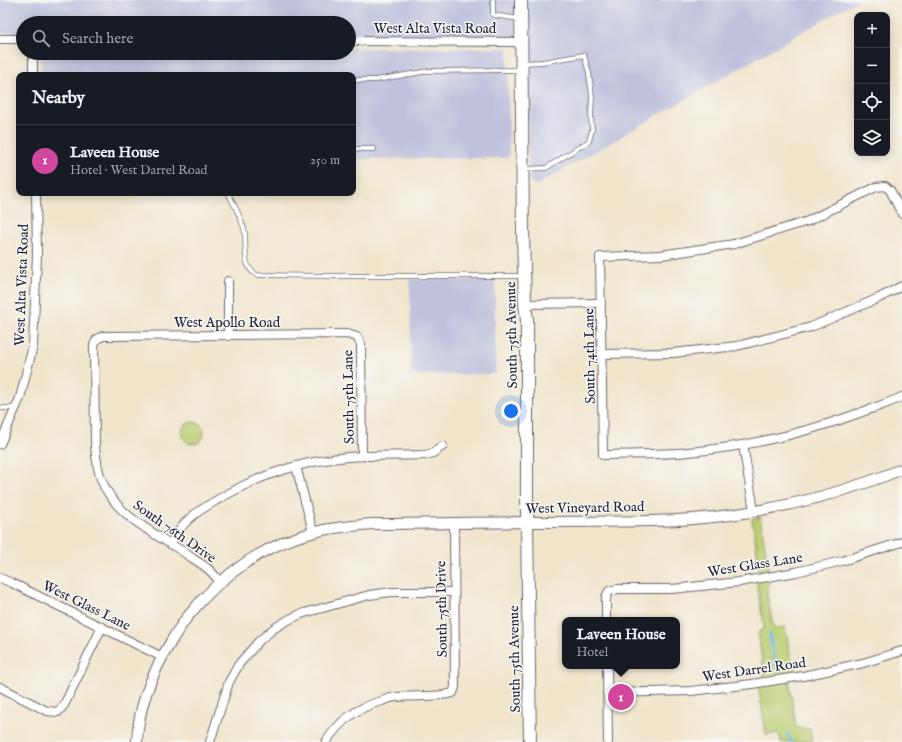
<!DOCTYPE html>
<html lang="en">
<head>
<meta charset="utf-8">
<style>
  body { margin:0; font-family:"IM FELL English",serif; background:#20242c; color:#f1f3f6 }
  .controls { position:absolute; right:12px; top:12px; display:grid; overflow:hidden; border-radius:8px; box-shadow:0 2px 10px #0003 }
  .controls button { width:36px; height:36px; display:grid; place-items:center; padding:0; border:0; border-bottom:1px solid #363941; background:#171b24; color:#f1f3f6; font:20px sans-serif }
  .you { position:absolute; left:511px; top:411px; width:14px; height:14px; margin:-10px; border:3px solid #fff; border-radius:50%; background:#1a73e8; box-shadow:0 0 0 6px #1a73e833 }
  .badge { display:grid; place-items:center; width:26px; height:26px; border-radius:50%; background:#0b8043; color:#fff; font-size:13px; font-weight:700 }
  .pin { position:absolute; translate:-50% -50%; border:2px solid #fff; box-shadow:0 1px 4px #0006 }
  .popup { position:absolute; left:562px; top:617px; width:118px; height:52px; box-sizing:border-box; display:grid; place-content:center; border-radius:8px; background:#171b24; filter:drop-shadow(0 1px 3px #0005); font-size:13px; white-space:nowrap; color:#9ea1a6 }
  .popup b { font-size:15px; color:#f1f3f6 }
  .popup::after { content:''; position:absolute; left:50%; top:100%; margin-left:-8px; border:8px solid transparent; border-top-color:#171b24 }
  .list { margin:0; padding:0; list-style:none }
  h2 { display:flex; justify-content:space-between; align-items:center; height:52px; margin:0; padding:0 16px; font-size:17px }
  h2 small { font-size:13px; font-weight:400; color:#9ea1a6 }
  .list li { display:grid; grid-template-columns:26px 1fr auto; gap:12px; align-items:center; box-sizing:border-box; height:72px; padding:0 16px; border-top:1px solid #363941 }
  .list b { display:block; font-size:15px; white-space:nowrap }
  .list p { margin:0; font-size:13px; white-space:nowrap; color:#9ea1a6 }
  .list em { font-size:13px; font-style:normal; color:#9ea1a6 }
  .icon { flex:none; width:22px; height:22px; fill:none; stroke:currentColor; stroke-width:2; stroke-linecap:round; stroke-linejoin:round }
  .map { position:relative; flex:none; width:902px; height:742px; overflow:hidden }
  .search { position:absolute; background:#171b24; box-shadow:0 2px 10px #0003; left:16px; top:16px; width:340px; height:44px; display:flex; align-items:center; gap:10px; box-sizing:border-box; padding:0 14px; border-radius:22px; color:#9ea1a6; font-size:15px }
  .panel { position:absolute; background:#171b24; box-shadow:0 2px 10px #0003; left:16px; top:72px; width:340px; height:124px; border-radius:8px }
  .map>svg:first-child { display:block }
  .industrial { fill:#c0c2dd }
  .green { fill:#bacd70; stroke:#6e7856 }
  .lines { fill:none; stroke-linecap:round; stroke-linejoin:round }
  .stream { stroke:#6eb8e7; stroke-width:2.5 }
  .service-casing { stroke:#6a666e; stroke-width:5.5 }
  .minor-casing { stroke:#6a666e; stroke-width:10 }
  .tertiary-casing { stroke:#6a666e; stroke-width:12 }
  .secondary-casing { stroke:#6a666e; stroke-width:14 }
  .service { stroke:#fff; stroke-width:4 }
  .minor { stroke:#fff; stroke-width:8 }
  .tertiary { stroke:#fff; stroke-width:10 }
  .secondary { stroke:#fff; stroke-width:12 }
  .labels { text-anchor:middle; stroke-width:3; stroke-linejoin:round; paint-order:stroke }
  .street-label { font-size:14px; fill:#22223b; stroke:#f6f6f2 }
</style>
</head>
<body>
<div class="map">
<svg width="902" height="742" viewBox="0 0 902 742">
  <rect width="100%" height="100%" fill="#f6f6f2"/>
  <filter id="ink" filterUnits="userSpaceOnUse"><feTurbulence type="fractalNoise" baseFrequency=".025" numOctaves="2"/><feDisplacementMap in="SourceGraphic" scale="8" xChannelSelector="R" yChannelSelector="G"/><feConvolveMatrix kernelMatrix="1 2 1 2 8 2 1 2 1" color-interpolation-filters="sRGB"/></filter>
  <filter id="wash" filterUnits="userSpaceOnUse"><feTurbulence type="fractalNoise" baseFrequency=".012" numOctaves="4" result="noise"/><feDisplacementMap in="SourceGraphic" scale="16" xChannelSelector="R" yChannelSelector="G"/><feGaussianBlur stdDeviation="0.9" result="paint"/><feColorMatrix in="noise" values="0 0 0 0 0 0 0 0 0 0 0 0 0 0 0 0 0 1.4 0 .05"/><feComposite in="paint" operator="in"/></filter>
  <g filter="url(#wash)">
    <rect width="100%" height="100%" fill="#f1e5cc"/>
    <!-- industrial -->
    <g class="industrial">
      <polygon points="0,0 516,0 516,38 349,36 349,23 23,23 23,33 0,33"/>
      <polygon points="526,0 858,0 535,186 529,180"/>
      <polygon points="349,48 508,48 509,158 353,159 353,75 41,75 41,53 349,53"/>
      <polygon points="410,279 495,280 495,348 496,374 411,375"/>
    </g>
    <!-- green -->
    <g class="green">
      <circle cx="193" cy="433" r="11"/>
      <polygon points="760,517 770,577 767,594 773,626 776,628 785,627 791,659 796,677 789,679 796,727 801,729 810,728 812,742 781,742 780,736 777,733 766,735 758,683 765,682 758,631 762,631 764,627 756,579 759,578 758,559 752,519"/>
    </g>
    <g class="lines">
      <!-- stream -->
      <g class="stream">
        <polyline points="769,633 776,667"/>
        <polyline points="787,734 792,742"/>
      </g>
    </g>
  </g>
  <g filter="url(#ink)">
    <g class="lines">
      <!-- service casing -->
      <g class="service-casing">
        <g id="service">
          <polyline points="493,0 493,15 519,19"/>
          <polyline points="522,63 542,62 584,55 589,73 592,96 591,117 592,130 589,141 546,168 524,169"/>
          <polyline points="353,80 376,80 428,71 520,70"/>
          <polyline points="353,149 374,149"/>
          <path d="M 228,193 C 234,204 240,216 244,228 C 248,244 240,266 257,275 L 332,276 L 522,276"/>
          <polyline points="0,408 16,408"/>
        </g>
      </g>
      <!-- minor casing -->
      <g class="minor-casing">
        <g id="minor">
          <polyline points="0,39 23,39"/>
          <polyline points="349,41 522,42"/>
          <polyline points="33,53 33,75"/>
          <path d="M 902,214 L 890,190 L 885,186 L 876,187 L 808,221 L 734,244 L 661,255 L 600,257 L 603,455 C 631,454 660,455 688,452 C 747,447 806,433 862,412 C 876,407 889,403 902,397"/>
          <polyline points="228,281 228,336"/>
          <polyline points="525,304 601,303"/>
          <polyline points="602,354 673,353 737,346 811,327 879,298 902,286"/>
          <polyline points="0,444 20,398 33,346 37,255 36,193"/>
          <polyline points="743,445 754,511"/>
          <polyline points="296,466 313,532"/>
          <path d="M 170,544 C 176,536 181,526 188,520 C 198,510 212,503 224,496 C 262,474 305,461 348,457 C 374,455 399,456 425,455 L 433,453 L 443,446"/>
          <polyline points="0,578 12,583 162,657"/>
          <path d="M 220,582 C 216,577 212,572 207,568 C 199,562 190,557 182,551 C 152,532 114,514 101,479 C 97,468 96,457 95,446 L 94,345 L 97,339 L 103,336 L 347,334 L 357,337 L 361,344 L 362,456"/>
          <polyline points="606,620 606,597 609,591 618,589 672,589 739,582 796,572 842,561 902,542"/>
          <polyline points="607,666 608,742"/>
          <polyline points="0,687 47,711 58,712 64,705 102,627"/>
          <polyline points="607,693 691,691 752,684 803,676 863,663 902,651"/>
          <polyline points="210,742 229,682 239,664 258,642 273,629 288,620 301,614 369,595 392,592 454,592"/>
          <path d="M 326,742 C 339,721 358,707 382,701 C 387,699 392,697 397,697 C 416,695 435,698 453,693 L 455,687 L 454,523"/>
        </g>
      </g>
      <!-- tertiary casing -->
      <g class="tertiary-casing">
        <path id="tertiary" d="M 137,742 C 138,705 153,671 172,640 C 177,632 182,623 189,615 C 221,575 265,544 315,532 C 334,527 353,526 372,524 C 428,524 483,522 539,522 C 590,521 642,523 693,519 C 765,513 836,496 902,469"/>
      </g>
      <!-- secondary casing -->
      <g class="secondary-casing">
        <polyline id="secondary" points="521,0 523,234 525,304 527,320 527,522 530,742"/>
      </g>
      <!-- service -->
      <use href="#service" class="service"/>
      <!-- minor -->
      <use href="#minor" class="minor"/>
      <!-- tertiary -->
      <use href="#tertiary" class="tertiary"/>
      <!-- secondary -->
      <use href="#secondary" class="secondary"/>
    </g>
  </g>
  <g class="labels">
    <!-- street labels -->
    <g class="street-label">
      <text x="435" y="33">West Alta Vista Road</text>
      <text transform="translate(21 285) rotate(-88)" y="5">West Alta Vista Road</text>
      <text x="227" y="327">West Apollo Road</text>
      <text transform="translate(511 335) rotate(-91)" y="5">South 75th Avenue</text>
      <text transform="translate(589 356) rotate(-91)" y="5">South 74th Lane</text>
      <text transform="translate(348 397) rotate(-91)" y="5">South 75th Lane</text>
      <text transform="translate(585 507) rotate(-1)" y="5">West Vineyard Road</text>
      <text transform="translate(175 531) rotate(35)" y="5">South 76th Drive</text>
      <text transform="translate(755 564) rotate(-9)" y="5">West Glass Lane</text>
      <text transform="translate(87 605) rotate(26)" y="5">West Glass Lane</text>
      <text transform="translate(441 609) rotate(-91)" y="5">South 75th Drive</text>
      <text transform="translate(514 659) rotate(-91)" y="5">South 75th Avenue</text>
      <text transform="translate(754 669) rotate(-8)" y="5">West Darrel Road</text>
    </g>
  </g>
</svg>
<div class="controls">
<button>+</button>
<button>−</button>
<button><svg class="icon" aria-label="locate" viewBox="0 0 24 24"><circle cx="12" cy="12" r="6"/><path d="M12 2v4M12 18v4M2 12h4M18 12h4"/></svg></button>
<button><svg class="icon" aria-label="layers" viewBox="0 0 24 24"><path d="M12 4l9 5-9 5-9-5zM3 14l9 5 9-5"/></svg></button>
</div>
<div class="you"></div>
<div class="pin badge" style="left:621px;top:697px;background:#d1479c">1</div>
<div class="popup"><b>Laveen House</b>Hotel</div>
<div class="search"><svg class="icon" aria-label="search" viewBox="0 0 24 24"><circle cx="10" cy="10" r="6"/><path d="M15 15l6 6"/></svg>Search here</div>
<section class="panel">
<h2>Nearby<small></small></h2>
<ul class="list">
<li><span class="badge" style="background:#d1479c">1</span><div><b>Laveen House</b><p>Hotel · West Darrel Road</p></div><em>250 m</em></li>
</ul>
</section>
</div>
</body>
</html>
